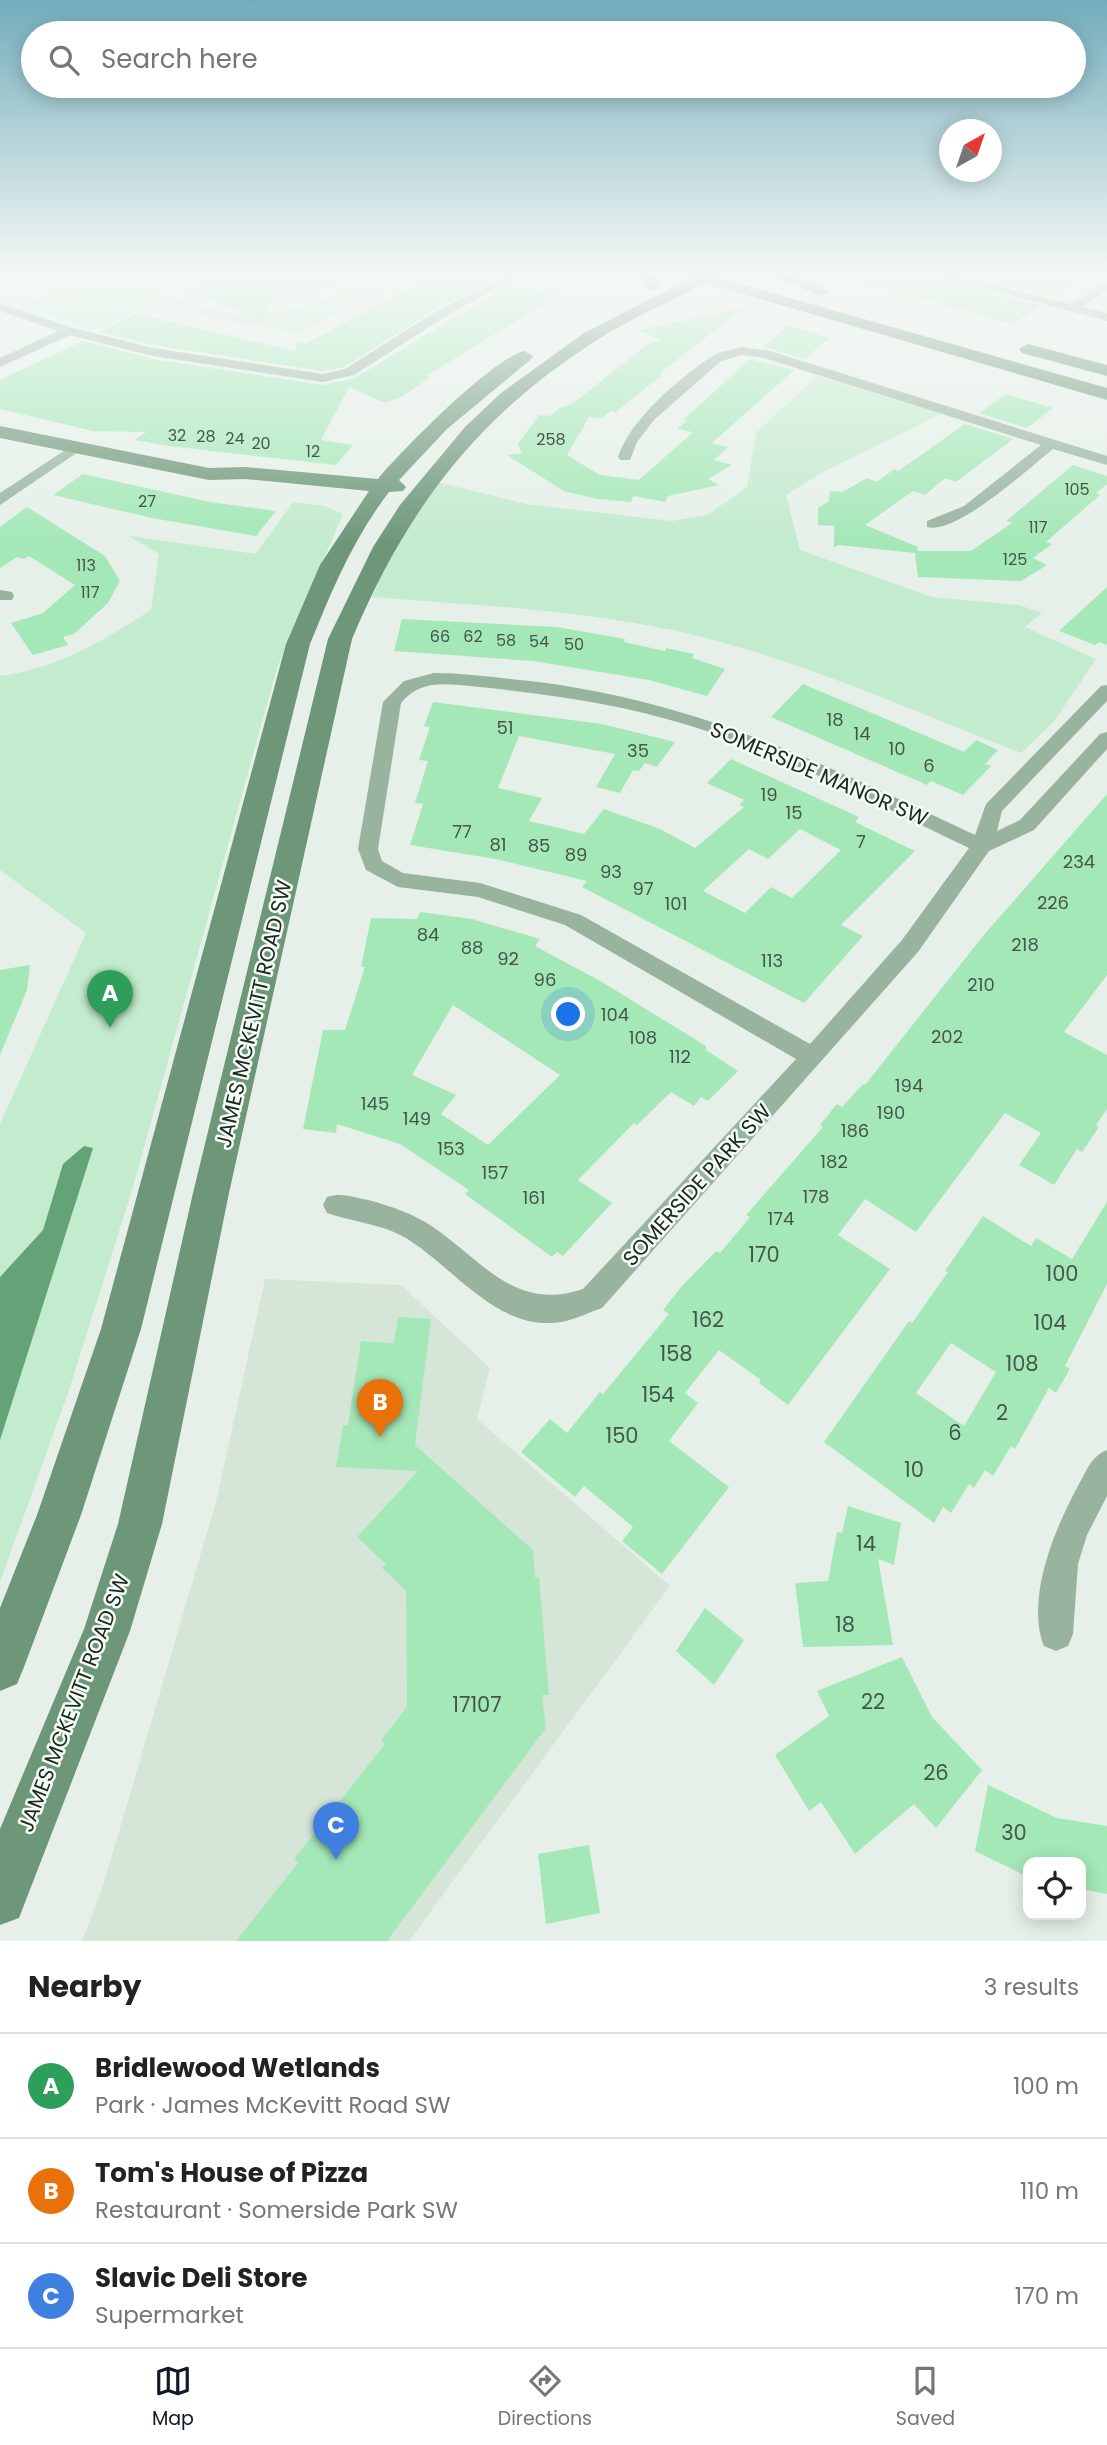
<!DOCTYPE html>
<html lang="en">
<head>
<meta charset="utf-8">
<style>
  body { margin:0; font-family:Poppins,sans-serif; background:#f2f2f2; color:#222 }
  .controls { position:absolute; right:21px; bottom:21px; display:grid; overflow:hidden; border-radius:14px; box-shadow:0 4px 18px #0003 }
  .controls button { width:63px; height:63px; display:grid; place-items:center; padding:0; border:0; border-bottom:2px solid #e0e0e0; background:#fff; color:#222; font:35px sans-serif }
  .compass { position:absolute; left:939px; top:119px; width:63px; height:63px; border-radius:50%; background:#fff; box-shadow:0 4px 18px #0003; rotate:40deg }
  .you { position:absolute; left:569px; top:1015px; width:24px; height:24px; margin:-18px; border:5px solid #fff; border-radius:50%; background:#1a73e8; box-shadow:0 0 0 10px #1a73e833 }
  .badge { display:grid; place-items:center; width:46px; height:46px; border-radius:50%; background:#111827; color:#fff; font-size:23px; font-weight:700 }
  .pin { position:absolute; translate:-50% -58px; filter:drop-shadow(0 2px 4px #0008) }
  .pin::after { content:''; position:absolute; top:37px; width:24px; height:21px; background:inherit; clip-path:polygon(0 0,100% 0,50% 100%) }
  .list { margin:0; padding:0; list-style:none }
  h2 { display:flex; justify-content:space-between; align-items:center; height:91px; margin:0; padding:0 28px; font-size:30px }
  h2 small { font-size:23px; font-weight:400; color:#767676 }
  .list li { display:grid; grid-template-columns:46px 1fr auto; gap:21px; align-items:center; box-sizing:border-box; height:105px; padding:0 28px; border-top:2px solid #e0e0e0 }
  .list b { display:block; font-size:26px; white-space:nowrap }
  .list p { margin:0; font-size:23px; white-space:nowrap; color:#767676 }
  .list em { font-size:23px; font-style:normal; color:#767676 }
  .icon { flex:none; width:38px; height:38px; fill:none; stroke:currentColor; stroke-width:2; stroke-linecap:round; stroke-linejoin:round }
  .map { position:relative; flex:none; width:1107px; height:1941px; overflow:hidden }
  .search { position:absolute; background:#fff; box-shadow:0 4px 18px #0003; left:21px; right:21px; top:21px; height:77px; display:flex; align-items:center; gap:18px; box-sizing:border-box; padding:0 24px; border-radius:38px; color:#767676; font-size:26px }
  .sheet { height:406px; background:#fff }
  nav { display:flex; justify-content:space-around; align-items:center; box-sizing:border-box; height:98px; border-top:2px solid #e0e0e0; background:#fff; font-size:19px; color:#767676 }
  nav a { display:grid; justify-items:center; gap:4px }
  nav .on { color:#111827 }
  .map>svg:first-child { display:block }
  .built { fill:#d5e6d9 }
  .green { fill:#c3ebce }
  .water { fill:#63a377 }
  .building { fill:#a5e8b8; fill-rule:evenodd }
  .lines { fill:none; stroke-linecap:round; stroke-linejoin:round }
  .street { fill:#98b49f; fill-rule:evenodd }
  .secondary { fill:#6e977a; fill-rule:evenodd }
  .labels { text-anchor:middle; stroke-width:5; stroke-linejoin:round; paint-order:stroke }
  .far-number-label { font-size:16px; fill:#445648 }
  .number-label { font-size:18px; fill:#445648 }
  .street-label { font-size:21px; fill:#232623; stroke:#f3fef5 }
  .near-number-label { font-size:21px; fill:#445648 }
</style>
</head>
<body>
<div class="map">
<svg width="1107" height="1941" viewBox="0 0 1107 1941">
  <rect width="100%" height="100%" fill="#e6f0e8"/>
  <!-- built -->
  <polygon class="built" points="265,1279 401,1285 490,1368 477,1419 670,1586 409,1941 82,1941 103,1886 216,1502"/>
  <!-- green -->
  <g class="green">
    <path d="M 121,272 L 138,272 L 146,291 C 170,297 226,315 247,314 C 283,312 350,300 373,272 L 415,272 L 301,332 L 226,321 L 152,304 L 94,330 L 19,306 Z"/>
    <path d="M 817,376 L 941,414 L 821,473 L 786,495 L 800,550 L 932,597 L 1019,605 L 1042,613 L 1025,627 L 1096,659 L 1055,720 L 1021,753 C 906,708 792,656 672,630 C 573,609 471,605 372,597 L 390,557 L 437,482 L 526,504 L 672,521 L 707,515 L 747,487 L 756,433 Z"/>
    <path d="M 293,502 L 325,506 L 343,514 L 277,668 L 133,1187 L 68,1393 L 0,1582 L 0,1124 L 86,933 L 0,870 L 0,676 C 58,668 103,641 151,610 L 159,554 L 129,536 L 256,554 Z"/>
  </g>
  <!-- water -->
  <polygon class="water" points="84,1146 93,1148 0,1440 0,1277 43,1230 63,1164"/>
  <!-- building -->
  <g class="building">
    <polygon points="183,272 350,272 351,280 294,294 279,285 261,321 189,289 207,283"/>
    <polygon points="440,272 491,281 439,307 344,367 323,371 154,345 100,332 136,314 295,351 297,342 305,344"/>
    <polygon points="848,272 922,272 1041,306 1013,324 847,278"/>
    <polygon points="953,272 1078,272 1064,281 1071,283 1054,297"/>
    <polygon points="508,285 559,295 426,376 431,377 403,396 385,403 349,387 321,440 353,445 336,465 169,446 135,440 146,432 93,431 0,409 0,380 83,341 153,359 323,385 355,378"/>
    <polygon points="744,308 660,373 663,374 616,412 611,411 601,419 589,417 567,455 600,475 639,480 693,432 677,429 687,421 683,420 750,359 794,370 712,443 728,447 714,460 732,465 708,479 719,485 668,496 665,502 633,496 631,502 597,499 564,491 507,455 522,453 518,444 539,415 550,416 561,407 572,404 648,344 661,340 638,330"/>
    <polygon points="788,325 829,338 805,359 763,347"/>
    <polygon points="1006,394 1053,408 1027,428 979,413"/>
    <polygon points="965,424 1013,439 956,482 945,478 925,495 913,491 865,525 918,547 917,551 971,551 1012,523 1006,521 1073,465 1107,476 1107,484 1096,493 1100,495 1046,542 1052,544 1033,558 1047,565 1021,581 918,577 915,553 838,545 834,548 834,526 818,525 818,508 829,501 830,491 842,492 867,478 877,482 894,469 898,471"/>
    <polygon points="83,474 210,502 276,511 256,536 152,518 53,495"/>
    <polygon points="27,507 105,556 120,581 108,603 74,634 63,637 68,645 33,655 11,623 43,613 75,585 29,556 24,559 17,557 0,568 0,527"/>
    <polygon points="1107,587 1107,645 1099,642 1095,645 1059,631"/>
    <polygon points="402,619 557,627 625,639 624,642 665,651 666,648 694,654 692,658 725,669 707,696 649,680 533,661 394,651"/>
    <polygon points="803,684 964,752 976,740 998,750 985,764 991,766 963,795 931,781 927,785 771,717"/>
    <path d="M 433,702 L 602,724 L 675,742 L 657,767 L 645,763 L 639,771 L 633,770 L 620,793 L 596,787 L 615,754 L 519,736 L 498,788 L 542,798 L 529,821 L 584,834 L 604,809 L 660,829 L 695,848 L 744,807 L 739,805 L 744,800 L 707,783 L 731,759 L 859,817 L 855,822 L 915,851 L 841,925 L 863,936 L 804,1003 L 582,887 L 587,881 L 495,859 L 410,845 L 423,804 L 415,803 L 428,761 L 419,760 L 430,727 L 424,726 ZM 800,829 L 841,850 L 792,898 L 771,887 L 745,913 L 703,891 L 749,849 L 768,859 Z"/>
    <polygon points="1107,794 1107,975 1064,1032 1107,1055 1107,1109 1096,1125 1099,1127 1082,1152 1077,1149 1054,1185 1019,1165 1041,1133 1005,1113 916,1232 865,1199 838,1235 890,1269 788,1405 759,1383 761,1380 719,1350 685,1393 698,1403 669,1441 729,1487 662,1574 622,1541 633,1527 584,1486 575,1497 521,1452 550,1419 567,1433 600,1392 603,1394 669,1314 663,1310 683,1285 716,1251 720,1253 750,1217 746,1215 823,1127 820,1125 837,1104 842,1107 863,1084 865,1085 983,936"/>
    <path d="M 420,912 L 472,919 L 540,939 L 535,946 L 602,982 L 706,1046 L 706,1050 L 738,1071 L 708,1101 L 701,1097 L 694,1106 L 671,1092 L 637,1125 L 634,1123 L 578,1180 L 612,1203 L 563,1256 L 557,1252 L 552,1257 L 465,1194 L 469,1190 L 400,1144 L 337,1124 L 336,1133 L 303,1129 L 323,1030 L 345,1030 L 365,967 L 361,967 L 371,918 L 417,919 ZM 453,1005 L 560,1075 L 488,1145 L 441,1114 L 456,1095 L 412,1075 Z"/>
    <polygon points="30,965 27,990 0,1055 0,970"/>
    <path d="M 1107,1202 L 1107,1284 L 1065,1366 L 1070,1369 L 1056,1393 L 1049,1388 L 1015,1449 L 1011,1446 L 993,1476 L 985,1470 L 974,1488 L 969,1484 L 951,1513 L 943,1507 L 934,1523 L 824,1442 L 909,1321 L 912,1323 L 948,1272 L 945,1271 L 983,1216 L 1031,1246 L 1036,1238 L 1072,1259 ZM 951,1343 L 996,1372 L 964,1426 L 916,1393 Z"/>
    <polygon points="398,1317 431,1319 415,1445 533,1550 535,1578 539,1577 549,1695 542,1695 546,1728 387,1941 236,1941 298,1863 294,1859 385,1744 381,1740 407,1707 406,1591 382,1568 386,1564 357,1537 418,1471 336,1467 343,1425 348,1425 361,1341 394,1343"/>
    <polygon points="848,1506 901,1523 894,1565 878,1559 893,1645 803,1647 795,1583 828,1581 837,1532 842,1533"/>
    <polygon points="705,1608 744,1640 714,1685 676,1651"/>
    <polygon points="902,1657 932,1717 982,1770 936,1828 914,1804 855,1854 821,1802 809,1811 775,1755 829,1716 817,1691"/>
    <polygon points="988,1785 1057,1818 1107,1826 1107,1894 1081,1889 1081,1862 1028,1862 1028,1877 975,1851"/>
    <polygon points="589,1845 600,1913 546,1924 538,1854"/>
  </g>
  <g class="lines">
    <!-- street -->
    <g class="street">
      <polygon points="0,272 14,272 0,277"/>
      <polygon points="504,272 514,272 516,277 448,315 354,375 323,382 153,356 70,335 0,367 0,358 58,331 0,311 0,303 73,328 153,348 323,374 345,369 440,309 502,278"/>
      <polygon points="925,272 943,272 1071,304 1107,282 1107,290 1082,307 1107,313 1107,321"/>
      <path d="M 742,347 L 770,351 L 1107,456 L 1107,465 L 1053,449 C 1029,468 957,535 927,527 L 927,521 L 964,506 L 1041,445 L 764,358 L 742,355 L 721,361 L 654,420 L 637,442 L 630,460 L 620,460 L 618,457 C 630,420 678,379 711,357 C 719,351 732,350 742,347 Z"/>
      <polygon points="73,445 78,446 78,452 0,505 0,493"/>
      <polygon points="0,590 12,592 14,596 12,600 0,600"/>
      <path d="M 434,673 C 466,673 498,678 530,681 C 698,701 824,764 975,835 L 986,804 L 1101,686 L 1107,685 L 1107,701 L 1002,811 L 997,831 L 1020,820 L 1100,734 L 1107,732 L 1107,749 L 1034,830 L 989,851 L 918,952 L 602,1308 C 590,1312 578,1318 566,1321 C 499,1336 454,1266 404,1237 C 379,1223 352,1222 327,1213 L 323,1205 L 327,1197 C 340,1192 354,1197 368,1200 C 391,1206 414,1214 433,1227 C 483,1261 515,1312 583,1289 L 796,1059 L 565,925 L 478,897 L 398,887 L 366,870 L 358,849 L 383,702 L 404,681 ZM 460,685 C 539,693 616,702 691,726 C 788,756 878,805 969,848 L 902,940 L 810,1044 L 581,915 L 480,883 L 403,873 L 382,861 L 378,849 L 401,703 C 417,683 437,683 460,685 Z"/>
      <path d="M 1107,1450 L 1107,1496 L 1087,1535 L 1078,1564 L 1073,1634 L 1068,1646 L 1056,1651 L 1044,1646 C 1025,1599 1055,1528 1078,1486 C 1086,1472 1091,1456 1107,1450 Z"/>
    </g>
    <!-- secondary -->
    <g class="secondary">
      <polygon points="637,272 653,272 661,285 653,290 647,288"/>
      <path d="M 683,272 L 721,272 L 716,277 L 1107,388 L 1107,400 L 705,283 C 669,303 631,318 597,340 C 476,417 407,509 352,639 L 229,1193 L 162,1524 L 130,1631 L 19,1918 L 0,1925 L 0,1829 L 84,1629 L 118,1524 L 193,1193 L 328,639 L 373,547 L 400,505 L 465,427 L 501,393 L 584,333 L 689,279 L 683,277 Z"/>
      <polygon points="766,272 787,272 830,291 822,296 816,294"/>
      <polygon points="1028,344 1107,365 1107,376 1022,353 1019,349"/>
      <path d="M 524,351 L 533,356 L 530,360 L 447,429 L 399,480 L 406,487 L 403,491 L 389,492 C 353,539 332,590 310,644 L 141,1329 L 81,1515 L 24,1667 L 17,1684 L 0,1691 L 0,1608 L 37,1515 L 101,1329 L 286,644 L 320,565 L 369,491 L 245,479 L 209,480 L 0,438 L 0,426 L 209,468 L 245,467 L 378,479 C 401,451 492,359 524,351 Z"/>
    </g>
  </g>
  <!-- sky -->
  <linearGradient id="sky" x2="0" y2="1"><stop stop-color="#73adbb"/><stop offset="0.5" stop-color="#f4f8f5"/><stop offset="1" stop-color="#f4f8f5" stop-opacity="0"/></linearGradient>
  <rect width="1107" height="543" fill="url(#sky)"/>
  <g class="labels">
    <!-- far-number labels -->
    <g class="far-number-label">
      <text x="177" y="441">32</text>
      <text x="206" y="442">28</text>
      <text x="235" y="444">24</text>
      <text x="551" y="445">258</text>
      <text x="261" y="449">20</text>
      <text x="313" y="457">12</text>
      <text x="1077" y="495">105</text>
      <text x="147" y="507">27</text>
      <text x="1038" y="533">117</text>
      <text x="1015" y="565">125</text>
      <text x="86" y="571">113</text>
      <text x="90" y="598">117</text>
      <text x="440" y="642">66</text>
      <text x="473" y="642">62</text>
      <text x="506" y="646">58</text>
      <text x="539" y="647">54</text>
      <text x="574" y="650">50</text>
    </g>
    <!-- number labels -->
    <g class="number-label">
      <text x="835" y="726">18</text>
      <text x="505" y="734">51</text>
      <text x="862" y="740">14</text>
      <text x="897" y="755">10</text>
      <text x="638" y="757">35</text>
      <text x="929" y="772">6</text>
      <text x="769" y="801">19</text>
      <text x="794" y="819">15</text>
      <text x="462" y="838">77</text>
      <text x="861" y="848">7</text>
      <text x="498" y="851">81</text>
      <text x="539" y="852">85</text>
      <text x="576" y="861">89</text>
      <text x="1079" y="868">234</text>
      <text x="611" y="878">93</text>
      <text x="643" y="895">97</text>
      <text x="1053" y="909">226</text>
      <text x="676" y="910">101</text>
      <text x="428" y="941">84</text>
      <text x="1025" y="951">218</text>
      <text x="472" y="954">88</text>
      <text x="508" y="965">92</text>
      <text x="772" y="967">113</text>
      <text x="545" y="986">96</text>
      <text x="981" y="991">210</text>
      <text x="615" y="1021">104</text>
      <text x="947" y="1043">202</text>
      <text x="643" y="1044">108</text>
      <text x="680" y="1063">112</text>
      <text x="909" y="1092">194</text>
      <text x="375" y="1110">145</text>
      <text x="891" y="1119">190</text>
      <text x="417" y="1125">149</text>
      <text x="855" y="1137">186</text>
      <text x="451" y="1155">153</text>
      <text x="834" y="1168">182</text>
      <text x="495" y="1179">157</text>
      <text x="816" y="1203">178</text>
      <text x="534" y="1204">161</text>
      <text x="781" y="1225">174</text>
    </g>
    <!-- street labels -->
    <g class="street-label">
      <text transform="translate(819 774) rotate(23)" y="7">SOMERSIDE MANOR SW</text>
      <text transform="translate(254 1014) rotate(-77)" y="7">JAMES MCKEVITT ROAD SW</text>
      <text transform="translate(697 1185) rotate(-48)" y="7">SOMERSIDE PARK SW</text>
      <text transform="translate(74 1703) rotate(-69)" y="7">JAMES MCKEVITT ROAD SW</text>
    </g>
    <!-- near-number labels -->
    <g class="near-number-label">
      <text x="764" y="1262">170</text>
      <text x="1062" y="1281">100</text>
      <text x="708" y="1327">162</text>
      <text x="1050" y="1330">104</text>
      <text x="676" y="1361">158</text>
      <text x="1022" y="1371">108</text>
      <text x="658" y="1402">154</text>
      <text x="1002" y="1420">2</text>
      <text x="955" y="1440">6</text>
      <text x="622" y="1443">150</text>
      <text x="914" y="1477">10</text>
      <text x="866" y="1551">14</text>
      <text x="845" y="1632">18</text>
      <text x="873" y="1709">22</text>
      <text x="477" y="1712">17107</text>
      <text x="936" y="1780">26</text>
      <text x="1014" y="1840">30</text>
    </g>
  </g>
</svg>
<div class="controls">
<button><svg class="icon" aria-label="locate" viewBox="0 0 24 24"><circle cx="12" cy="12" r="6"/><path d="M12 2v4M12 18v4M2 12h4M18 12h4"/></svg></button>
</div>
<svg class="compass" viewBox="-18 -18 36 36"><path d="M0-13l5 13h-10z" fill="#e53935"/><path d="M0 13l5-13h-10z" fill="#767676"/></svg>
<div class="you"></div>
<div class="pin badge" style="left:110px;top:1028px;background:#2e9e5b">A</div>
<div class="pin badge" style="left:380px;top:1437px;background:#e8710a">B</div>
<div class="pin badge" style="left:336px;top:1860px;background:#3f7fe0">C</div>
<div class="search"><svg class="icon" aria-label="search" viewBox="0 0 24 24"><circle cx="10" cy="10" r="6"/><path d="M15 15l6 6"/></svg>Search here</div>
</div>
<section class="sheet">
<h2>Nearby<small>3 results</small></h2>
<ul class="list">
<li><span class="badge" style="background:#2e9e5b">A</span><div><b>Bridlewood Wetlands</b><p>Park · James McKevitt Road SW</p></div><em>100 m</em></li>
<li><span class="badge" style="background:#e8710a">B</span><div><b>Tom's House of Pizza</b><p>Restaurant · Somerside Park SW</p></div><em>110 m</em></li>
<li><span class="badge" style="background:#3f7fe0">C</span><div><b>Slavic Deli Store</b><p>Supermarket</p></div><em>170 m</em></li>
</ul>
</section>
<nav>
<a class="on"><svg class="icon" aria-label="map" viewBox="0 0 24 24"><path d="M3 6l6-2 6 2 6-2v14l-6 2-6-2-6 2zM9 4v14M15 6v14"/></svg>Map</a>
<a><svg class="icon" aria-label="directions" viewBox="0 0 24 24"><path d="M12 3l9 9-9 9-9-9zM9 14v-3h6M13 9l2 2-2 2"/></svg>Directions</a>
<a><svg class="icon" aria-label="saved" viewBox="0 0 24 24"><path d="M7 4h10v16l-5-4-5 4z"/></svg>Saved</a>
</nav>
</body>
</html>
